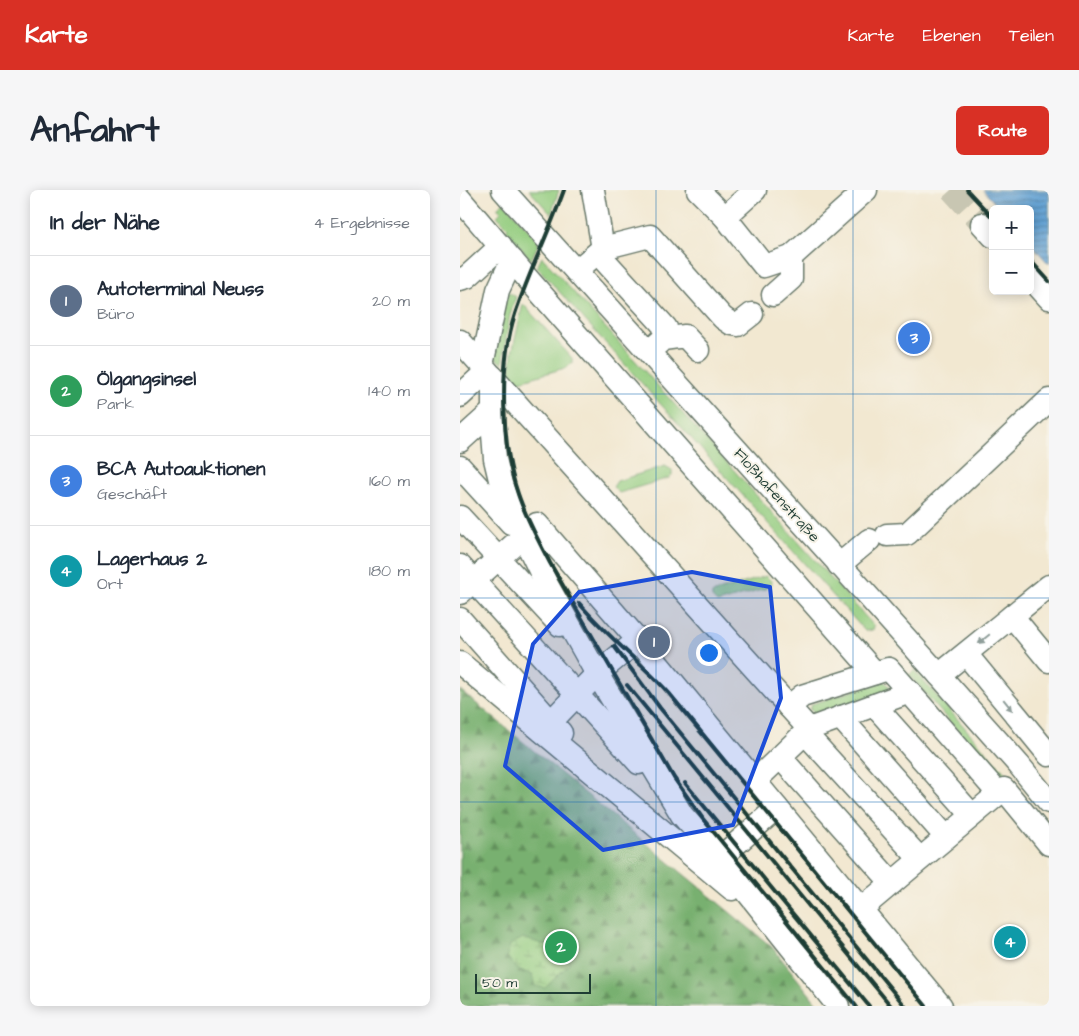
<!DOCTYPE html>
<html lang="de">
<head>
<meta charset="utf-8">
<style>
  body { margin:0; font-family:"Architects Daughter",sans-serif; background:#f6f6f7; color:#1f2937 }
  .controls { position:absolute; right:15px; top:15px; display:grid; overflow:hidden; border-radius:8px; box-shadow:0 2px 12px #0003 }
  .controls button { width:45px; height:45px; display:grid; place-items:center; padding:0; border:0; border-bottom:1px solid #e0e1e3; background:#fff; color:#1f2937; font:25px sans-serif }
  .scale { position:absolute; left:15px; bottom:12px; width:116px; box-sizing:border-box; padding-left:5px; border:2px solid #1f3d34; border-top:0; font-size:14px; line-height:18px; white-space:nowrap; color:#1f3d34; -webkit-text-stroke:4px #f7f3e8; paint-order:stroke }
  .you { position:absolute; left:248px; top:462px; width:18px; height:18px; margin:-12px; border:4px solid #fff; border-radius:50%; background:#1a73e8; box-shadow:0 0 0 8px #1a73e833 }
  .badge { display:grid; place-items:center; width:32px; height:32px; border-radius:50%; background:#d93025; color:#fff; font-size:16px; font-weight:700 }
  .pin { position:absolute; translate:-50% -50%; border:2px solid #fff; box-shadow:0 1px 5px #0006 }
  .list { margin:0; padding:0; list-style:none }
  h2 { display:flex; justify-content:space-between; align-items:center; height:65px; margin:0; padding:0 20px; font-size:21px }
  h2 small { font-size:16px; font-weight:400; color:#747a83 }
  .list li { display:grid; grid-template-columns:32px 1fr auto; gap:15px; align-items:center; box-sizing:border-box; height:90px; padding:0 20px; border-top:1px solid #e0e1e3 }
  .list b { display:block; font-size:19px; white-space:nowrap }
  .list p { margin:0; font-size:16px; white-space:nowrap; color:#747a83 }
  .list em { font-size:16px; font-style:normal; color:#747a83 }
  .map { position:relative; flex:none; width:589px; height:816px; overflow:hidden; border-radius:8px }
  header { display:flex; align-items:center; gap:30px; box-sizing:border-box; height:70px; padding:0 25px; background:#d93025; color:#fff }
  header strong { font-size:24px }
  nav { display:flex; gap:28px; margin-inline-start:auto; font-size:18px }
  .intro { display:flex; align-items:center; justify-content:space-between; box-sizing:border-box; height:120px; padding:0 30px }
  h1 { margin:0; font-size:35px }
  .button { padding:12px 22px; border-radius:8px; background:#d93025; color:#fff; font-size:18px; font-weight:700 }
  main { display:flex; gap:30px; padding:0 30px }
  aside { flex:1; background:#fff; border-radius:8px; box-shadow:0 2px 12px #0003 }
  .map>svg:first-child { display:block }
  .green { fill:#95cd81; stroke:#5a855a }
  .forest { fill:url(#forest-firs); stroke:#4c7652 }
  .wetland { fill:url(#wetland-marsh); stroke:#5a855a }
  .water { fill:url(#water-rules); stroke:#406e84 }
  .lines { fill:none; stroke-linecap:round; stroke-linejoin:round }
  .minor-tunnel { stroke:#c8c6b2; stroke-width:22; stroke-dasharray:22 11; stroke-linecap:butt }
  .minor-casing { stroke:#69796b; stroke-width:25 }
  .minor { stroke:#fff; stroke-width:22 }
  .rail { stroke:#1f3d34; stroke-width:4 }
  .oneway { fill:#8f9e9a }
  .marked { fill:#1d4ed8; fill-opacity:0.2; stroke:#1d4ed8; stroke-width:4; stroke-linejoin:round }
  .grid { fill:none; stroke:#1f6fb2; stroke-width:1; stroke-opacity:0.55 }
  .labels { text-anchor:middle; stroke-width:4; stroke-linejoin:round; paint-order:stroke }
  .street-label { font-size:15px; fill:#1f3d34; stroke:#f7f3e8 }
</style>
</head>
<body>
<header>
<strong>Karte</strong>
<nav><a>Karte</a><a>Ebenen</a><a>Teilen</a></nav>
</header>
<div class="intro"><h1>Anfahrt</h1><a class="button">Route</a></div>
<main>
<aside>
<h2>In der Nähe<small>4 Ergebnisse</small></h2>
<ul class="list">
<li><span class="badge" style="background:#5c6f8a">1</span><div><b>Autoterminal Neuss</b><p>Büro</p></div><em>20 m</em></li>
<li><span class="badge" style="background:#2e9e5b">2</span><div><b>Ölgangsinsel</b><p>Park</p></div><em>140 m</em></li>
<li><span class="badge" style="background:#3f7fe0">3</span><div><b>BCA Autoauktionen</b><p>Geschäft</p></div><em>160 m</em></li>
<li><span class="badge" style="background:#0f9aa8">4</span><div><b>Lagerhaus 2</b><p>Ort</p></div><em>180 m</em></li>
</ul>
</aside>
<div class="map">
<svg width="589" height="816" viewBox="0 0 589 816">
  <defs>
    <pattern id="forest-firs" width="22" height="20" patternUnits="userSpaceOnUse" patternTransform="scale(1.25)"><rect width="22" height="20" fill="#78b06f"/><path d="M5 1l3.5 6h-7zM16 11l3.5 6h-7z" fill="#62905c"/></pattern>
    <pattern id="wetland-marsh" width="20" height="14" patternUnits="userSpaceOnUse" patternTransform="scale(1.25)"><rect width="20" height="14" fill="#95cd81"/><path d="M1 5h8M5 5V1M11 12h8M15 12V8" fill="none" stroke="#79a86a"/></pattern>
    <pattern id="water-rules" width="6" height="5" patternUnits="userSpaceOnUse" patternTransform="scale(1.25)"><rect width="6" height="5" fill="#60a0d3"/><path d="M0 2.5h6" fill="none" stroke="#4f84ac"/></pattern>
  </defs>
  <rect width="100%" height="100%" fill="#f7f3e8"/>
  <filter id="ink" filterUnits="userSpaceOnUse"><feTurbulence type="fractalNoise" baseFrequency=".02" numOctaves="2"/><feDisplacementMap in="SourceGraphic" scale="10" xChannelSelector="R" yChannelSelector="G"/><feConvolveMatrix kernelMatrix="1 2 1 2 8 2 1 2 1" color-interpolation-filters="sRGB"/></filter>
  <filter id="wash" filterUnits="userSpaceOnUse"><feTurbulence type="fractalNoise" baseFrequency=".0096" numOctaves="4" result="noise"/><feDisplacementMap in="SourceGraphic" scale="20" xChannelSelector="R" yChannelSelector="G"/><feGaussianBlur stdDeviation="1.12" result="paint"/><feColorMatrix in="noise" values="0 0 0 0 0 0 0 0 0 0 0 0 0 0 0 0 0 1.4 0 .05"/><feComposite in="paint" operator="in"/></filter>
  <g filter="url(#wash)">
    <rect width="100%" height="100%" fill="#f2e8d1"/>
    <!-- green -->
    <g class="green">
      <polygon points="69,0 99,0 91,24"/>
      <polygon points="44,12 79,52 71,70 46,40 48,38 37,26 41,22 37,18"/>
      <polygon points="82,67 414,436 413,440 405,441 77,77"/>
      <polygon points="46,103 50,103 56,107 50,125 42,174 30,163"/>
      <polygon points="63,114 112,168 112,173 108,177 57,192 50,184 52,163"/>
      <polygon points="205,276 212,280 212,285 209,288 159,303 153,297 157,291"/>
      <polygon points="306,386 311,391 311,395 305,399 257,413 252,408 252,404 255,402"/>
      <polygon points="454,480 546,584 557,598 544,591 534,583 449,485"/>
      <polygon points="424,491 430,497 424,503 358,523 355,523 350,520 352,514"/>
    </g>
    <!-- forest -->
    <polygon class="forest" points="0,500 312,757 359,816 0,816"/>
    <!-- wetland -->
    <polygon class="wetland" points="63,748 88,756 99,751 106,759 109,774 85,798 75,796 72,785 56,778 47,767 50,755"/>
    <!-- water -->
    <polygon class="water" points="523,0 589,0 589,74 570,53 570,19 540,19"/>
  </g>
  <g filter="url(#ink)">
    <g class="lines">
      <!-- minor-tunnel -->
      <polyline class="minor-tunnel" points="491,0 522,34"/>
      <!-- minor casing -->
      <g class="minor-casing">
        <g id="minor">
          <polyline points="43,0 479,485 559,575 589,612"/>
          <polyline points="133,0 145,71 206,138 203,149"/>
          <polyline points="238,0 265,27 304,76 331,67 406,0"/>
          <polyline points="0,9 68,89 415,483"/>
          <polyline points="265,27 295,0"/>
          <polyline points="522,34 533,46"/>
          <polyline points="116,81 143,58 190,46 263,128 272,134 278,135 292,124"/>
          <polyline points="570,87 589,108"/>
          <polyline points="0,89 7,87 41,56"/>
          <polyline points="313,105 331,89 331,67"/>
          <polyline points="0,151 349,539"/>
          <polyline points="193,158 203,149 225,146 238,160"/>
          <polyline points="22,175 38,100 52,70"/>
          <polyline points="33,187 33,244 35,269 41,294 51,321 87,395 137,484 222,625 260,668 378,816"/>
          <polyline points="0,206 27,181"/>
          <polyline points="0,251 32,222"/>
          <polyline points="0,277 51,333"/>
          <polyline points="0,327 100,435"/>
          <polyline points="427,345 447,344 589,210"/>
          <polyline points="379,375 409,350"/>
          <polyline points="0,376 179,573"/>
          <polyline points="0,403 77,334 178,450 481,816"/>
          <polyline points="552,426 589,471"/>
          <polyline points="0,429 101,543"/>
          <polyline points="506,464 589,565"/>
          <polyline points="0,473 272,699"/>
          <polyline points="429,479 538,603"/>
          <polyline points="479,485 589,396"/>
          <polyline points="414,515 512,625"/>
          <polyline points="329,517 342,506 428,479"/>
          <polyline points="380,527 486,647"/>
          <polyline points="82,541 137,484 178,450"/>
          <polyline points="345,543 460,669"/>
          <polyline points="320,567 432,693"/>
          <polyline points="295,591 349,539 450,502"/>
          <polyline points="260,668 317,618"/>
          <polyline points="401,719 544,599 589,654"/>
        </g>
      </g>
      <!-- minor -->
      <use href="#minor" class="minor"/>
      <!-- rail -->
      <g class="rail">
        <path d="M 104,0 C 89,42 69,82 55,124 C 39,173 41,255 58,304 C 66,328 78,350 90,373 L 214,588 L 243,629 L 396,816"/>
        <polyline points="507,0 533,28"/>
        <polyline points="570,70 589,91"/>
        <path d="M 119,413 C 147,446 180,472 209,503 L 466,816"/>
        <polyline points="154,456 200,518 445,816"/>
        <polyline points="167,495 431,816"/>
        <polyline points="225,593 409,816"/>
      </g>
    </g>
    <!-- one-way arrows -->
    <defs><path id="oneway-solid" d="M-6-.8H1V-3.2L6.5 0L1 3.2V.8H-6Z" transform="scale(1.25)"/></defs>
    <g class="oneway">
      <use href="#oneway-solid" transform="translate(524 449) rotate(141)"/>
      <use href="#oneway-solid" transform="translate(548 515) rotate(51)"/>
    </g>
  </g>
  <!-- marked area -->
  <path class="marked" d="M 232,382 L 310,397 L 321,508 L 273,635 L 143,660 L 45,576 L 73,454 L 119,402 Z"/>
  <!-- grid -->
  <path class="grid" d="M 196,0 L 196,816M 393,0 L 393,816M 0,204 L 589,204M 0,408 L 589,408M 0,612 L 589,612"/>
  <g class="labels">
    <!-- street labels -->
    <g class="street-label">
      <text transform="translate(317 305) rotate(48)" y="5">Floßhafenstraße</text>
    </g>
  </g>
</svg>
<div class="controls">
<button>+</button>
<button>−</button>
</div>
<div class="scale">50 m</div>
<div class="you"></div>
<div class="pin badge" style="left:194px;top:452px;background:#5c6f8a">1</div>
<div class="pin badge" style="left:101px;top:757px;background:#2e9e5b">2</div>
<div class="pin badge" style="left:454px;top:148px;background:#3f7fe0">3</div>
<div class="pin badge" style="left:550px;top:752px;background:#0f9aa8">4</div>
</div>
</main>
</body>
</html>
